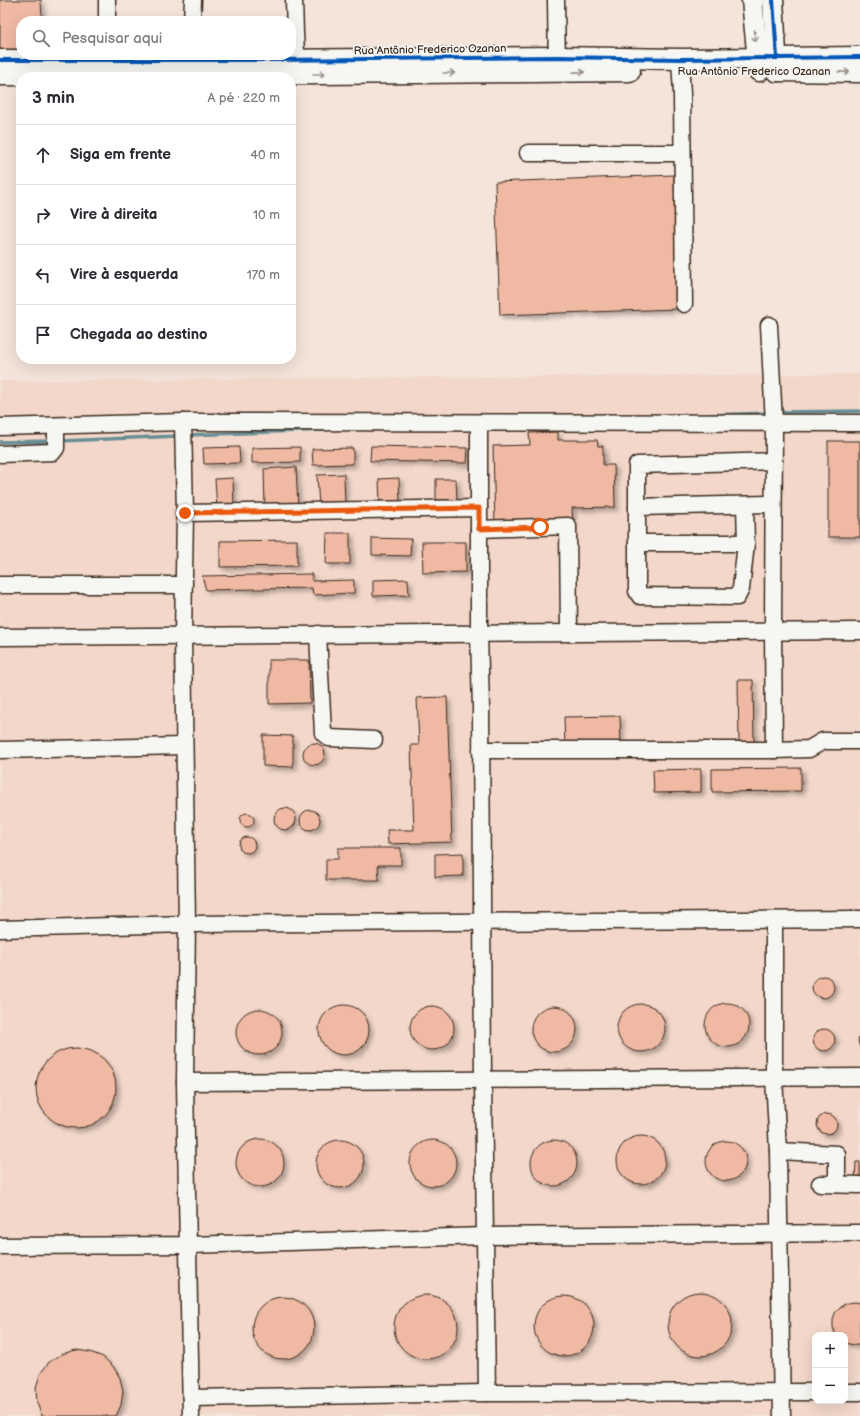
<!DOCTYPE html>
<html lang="pt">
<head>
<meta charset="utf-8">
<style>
  body { margin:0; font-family:"Balsamiq Sans",sans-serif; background:#f2f2f3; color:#2b2b33 }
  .controls { position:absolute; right:12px; bottom:12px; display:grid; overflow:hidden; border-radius:8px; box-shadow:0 4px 16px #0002 }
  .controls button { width:36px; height:36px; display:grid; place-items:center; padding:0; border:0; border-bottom:1px solid #e1e1e2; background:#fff; color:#2b2b33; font:20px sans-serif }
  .stop { position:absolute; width:12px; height:12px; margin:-9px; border:3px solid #ea580c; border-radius:50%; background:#fff }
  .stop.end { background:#ea580c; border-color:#fff; box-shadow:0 1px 4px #0008 }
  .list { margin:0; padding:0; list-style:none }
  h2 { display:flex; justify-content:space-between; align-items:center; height:52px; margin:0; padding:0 16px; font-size:17px }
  h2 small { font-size:13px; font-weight:400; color:#7c7c81 }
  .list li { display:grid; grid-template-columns:26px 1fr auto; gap:12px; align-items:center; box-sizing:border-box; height:60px; padding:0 16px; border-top:1px solid #e1e1e2 }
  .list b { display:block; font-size:15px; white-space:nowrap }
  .list em { font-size:13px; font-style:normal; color:#7c7c81 }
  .icon { flex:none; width:22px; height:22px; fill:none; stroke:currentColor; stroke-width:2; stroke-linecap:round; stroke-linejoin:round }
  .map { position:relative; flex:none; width:860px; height:1416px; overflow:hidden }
  .search { position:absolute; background:#fff; box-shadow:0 4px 16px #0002; left:16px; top:16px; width:280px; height:44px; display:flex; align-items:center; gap:10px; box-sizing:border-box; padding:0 14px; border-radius:16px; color:#7c7c81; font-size:15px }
  .panel { position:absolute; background:#fff; box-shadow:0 4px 16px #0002; left:16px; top:72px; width:280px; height:292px; border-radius:16px }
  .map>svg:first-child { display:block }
  .built { fill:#f2d7ca; fill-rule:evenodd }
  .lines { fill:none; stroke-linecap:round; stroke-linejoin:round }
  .stream { stroke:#678e95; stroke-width:3.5 }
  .building { fill:#efb9a3; stroke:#3b2a1e; filter:url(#shadow) }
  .minor-casing { stroke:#3b2a1e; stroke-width:19 }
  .major-casing { stroke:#3b2a1e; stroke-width:23 }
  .minor { stroke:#f6f6f2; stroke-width:16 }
  .major { stroke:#f6f6f2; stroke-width:20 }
  .cycleway-casing { stroke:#f6f6f2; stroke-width:6 }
  .cycleway { stroke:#0057b8; stroke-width:4 }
  .oneway { stroke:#989088 }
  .route { stroke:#ea580c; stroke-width:5 }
  .labels { text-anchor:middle; stroke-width:3.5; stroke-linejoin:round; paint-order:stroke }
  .street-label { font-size:11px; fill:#3b2a1e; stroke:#f6f6f2 }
</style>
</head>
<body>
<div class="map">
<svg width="860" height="1416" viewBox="0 0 860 1416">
  <defs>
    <filter id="shadow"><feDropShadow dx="3.5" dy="3.5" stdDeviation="2" flood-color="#0004"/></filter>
  </defs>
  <rect width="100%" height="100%" fill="#f4e4da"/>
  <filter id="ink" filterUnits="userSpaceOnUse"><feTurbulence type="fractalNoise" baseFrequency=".025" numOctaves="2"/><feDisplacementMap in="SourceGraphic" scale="8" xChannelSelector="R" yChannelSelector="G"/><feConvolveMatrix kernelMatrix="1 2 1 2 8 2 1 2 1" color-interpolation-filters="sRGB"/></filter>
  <g filter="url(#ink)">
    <!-- built -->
    <path class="built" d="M 860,374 L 860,1416 L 0,1416 L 0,381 ZM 815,1335 L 845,1335 L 845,1401 L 815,1401 Z"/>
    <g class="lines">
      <!-- stream -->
      <g class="stream">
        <polyline points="777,412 860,411"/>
        <polyline points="709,415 769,413"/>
        <polyline points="188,435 325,430"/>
        <polyline points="60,441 179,436"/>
        <polyline points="0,442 51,441"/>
      </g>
    </g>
    <!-- building -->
    <g class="building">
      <polygon points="0,0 41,0 42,21 21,21 21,50 0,50"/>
      <polygon points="674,175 678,309 500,315 495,182"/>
      <polygon points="558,432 558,440 597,440 598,446 603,446 603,465 614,465 615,507 572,508 573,525 495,526 493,446 530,445 529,433"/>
      <rect x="828" y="441" width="32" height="96"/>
      <polygon points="371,446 468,448 467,463 370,461"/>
      <polygon points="239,447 240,463 204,464 203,448"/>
      <polygon points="300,447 300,462 252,463 252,448"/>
      <polygon points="353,448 353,464 313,465 312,449"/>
      <polygon points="296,467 298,508 265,509 264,469"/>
      <polygon points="344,474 345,506 319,507 317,475"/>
      <polygon points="233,478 234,507 217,508 215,479"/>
      <polygon points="399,478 400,503 380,504 379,479"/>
      <polygon points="436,479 456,479 457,500 436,500"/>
      <polygon points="327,533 350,533 350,564 326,564"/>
      <polygon points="372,538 411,539 410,556 372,555"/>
      <polygon points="297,540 297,566 220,567 220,541"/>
      <polygon points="422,542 466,542 466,572 423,573"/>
      <polygon points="312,574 312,581 354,580 354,593 313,595 312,588 206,590 202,576"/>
      <polygon points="408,579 409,595 373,596 373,580"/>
      <polygon points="269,660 309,660 310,703 269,704"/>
      <polygon points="738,680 753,680 754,743 739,744"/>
      <polygon points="447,697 452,842 388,844 387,830 414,830 411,745 419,745 417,698"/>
      <polygon points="620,716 621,746 565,747 564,717"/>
      <polygon points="263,735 293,736 293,767 263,766"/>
      <circle cx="314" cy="754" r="11"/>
      <polygon points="801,768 801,791 712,792 712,769"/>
      <polygon points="701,769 701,792 654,793 653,770"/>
      <circle cx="285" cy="819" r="11"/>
      <circle cx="310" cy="820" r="10"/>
      <circle cx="247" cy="820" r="7"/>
      <circle cx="247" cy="845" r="8"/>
      <polygon points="338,848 401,848 401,865 378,865 379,880 326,880 326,859 338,859"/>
      <polygon points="463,853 463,876 435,877 435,854"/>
      <circle cx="823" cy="987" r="11"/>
      <circle cx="727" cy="1025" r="22"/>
      <circle cx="641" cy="1028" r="24"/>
      <circle cx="344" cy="1030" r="25"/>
      <circle cx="432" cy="1028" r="22"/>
      <circle cx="554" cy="1029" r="23"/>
      <circle cx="259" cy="1032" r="23"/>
      <circle cx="824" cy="1040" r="11"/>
      <polygon points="860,1035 860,1047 858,1041"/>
      <circle cx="76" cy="1088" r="40"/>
      <circle cx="827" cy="1124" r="10"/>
      <circle cx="641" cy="1160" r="24"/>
      <circle cx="260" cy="1163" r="24"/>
      <circle cx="554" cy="1163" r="23"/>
      <circle cx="340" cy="1164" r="24"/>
      <circle cx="433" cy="1163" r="23"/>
      <circle cx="726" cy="1161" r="20"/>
      <polygon points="856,1162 860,1162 860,1180 855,1180"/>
      <circle cx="700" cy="1324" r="32"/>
      <circle cx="426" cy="1327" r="32"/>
      <circle cx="564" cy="1326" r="30"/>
      <circle cx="283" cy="1328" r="31"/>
      <polygon points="855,1302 860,1303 860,1345 854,1345 845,1343 845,1335 835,1334 833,1327 833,1320 835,1313 840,1307 847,1303"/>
      <polygon points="76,1350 90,1352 103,1357 113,1366 120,1378 123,1391 121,1405 116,1416 42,1416 37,1403 36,1388 40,1374 49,1362 62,1354"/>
    </g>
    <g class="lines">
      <!-- minor casing -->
      <g class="minor-casing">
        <g id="minor">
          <polyline points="294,0 295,33 297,71"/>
          <polyline points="556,0 557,69"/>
          <polyline points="107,21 107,0"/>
          <polyline points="192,21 193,0"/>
          <polyline points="680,59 682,94 684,304"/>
          <polyline points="528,153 682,153"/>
          <polyline points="769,325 774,423 773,631 774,750"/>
          <polyline points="183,422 185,513 183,636 187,924 185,1082 191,1416"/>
          <polyline points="0,427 183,422 860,423"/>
          <polyline points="0,454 53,452 56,448 56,427"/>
          <polyline points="637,507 637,465 774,461"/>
          <polyline points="479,508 479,423"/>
          <polyline points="185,513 479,508 479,634 481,708 483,1080 487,1393"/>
          <polyline points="479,529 568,526 569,633"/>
          <polyline points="637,543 746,543 745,505"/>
          <polyline points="746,543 741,589 737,597 640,596 637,591 637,507 773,504"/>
          <polyline points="0,585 184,585"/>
          <polyline points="318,634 323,733 329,738 374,740"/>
          <polyline points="0,637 860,631"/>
          <polyline points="0,750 184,746"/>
          <polyline points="481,750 774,750 809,749 823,741 860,741"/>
          <polyline points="774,920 774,1077 778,1151 782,1416"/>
          <polyline points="0,929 187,924 860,919"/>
          <polyline points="185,1082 860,1077"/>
          <polyline points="778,1151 837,1154 837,1184"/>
          <polyline points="820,1184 860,1185"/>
          <polyline points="0,1246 189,1245 485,1236 860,1233"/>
          <polyline points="845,1392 860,1392"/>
          <polyline points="191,1398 487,1393 815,1392"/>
        </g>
      </g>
      <!-- major casing -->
      <g class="major-casing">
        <g id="major">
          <polyline points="752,0 759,71"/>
          <polyline points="773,0 777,71"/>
          <polyline points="0,60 272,60 556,57 680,59 860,57"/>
          <polyline points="776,71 860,72"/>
          <polyline points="0,75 106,76 630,71"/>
        </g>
      </g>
      <!-- minor -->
      <use href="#minor" class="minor"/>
      <!-- major -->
      <use href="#major" class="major"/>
      <!-- cycleway casing -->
      <g class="cycleway-casing">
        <g id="cycleway">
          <polyline points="773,0 777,57"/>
          <polyline points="0,60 272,60 556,57 680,59 860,57"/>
        </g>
      </g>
      <!-- cycleway -->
      <use href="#cycleway" class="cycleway"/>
    </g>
    <!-- one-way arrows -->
    <defs><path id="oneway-shaft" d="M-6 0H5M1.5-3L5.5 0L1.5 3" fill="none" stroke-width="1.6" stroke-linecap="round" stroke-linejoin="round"/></defs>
    <g class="oneway">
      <use href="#oneway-shaft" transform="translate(755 36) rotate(85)"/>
      <use href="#oneway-shaft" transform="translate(579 72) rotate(-1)"/>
      <use href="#oneway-shaft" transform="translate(844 72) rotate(1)"/>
      <use href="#oneway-shaft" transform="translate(449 73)"/>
      <use href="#oneway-shaft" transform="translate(319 74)"/>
    </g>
  </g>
  <g class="lines" filter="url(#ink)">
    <!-- route -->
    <polyline class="route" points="185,513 479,508 479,529 540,527"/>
  </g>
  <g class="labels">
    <!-- street labels -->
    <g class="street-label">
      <text transform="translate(430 49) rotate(-1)" y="4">Rua Antônio Frederico Ozanan</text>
      <text x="754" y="75">Rua Antônio Frederico Ozanan</text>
    </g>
  </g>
</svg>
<div class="controls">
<button>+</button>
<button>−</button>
</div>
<div class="stop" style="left:540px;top:527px"></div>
<div class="stop end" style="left:185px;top:513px"></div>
<div class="search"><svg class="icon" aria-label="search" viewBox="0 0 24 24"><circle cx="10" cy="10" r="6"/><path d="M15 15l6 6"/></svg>Pesquisar aqui</div>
<section class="panel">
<h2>3 min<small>A pé · 220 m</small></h2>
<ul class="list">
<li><svg class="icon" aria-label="ahead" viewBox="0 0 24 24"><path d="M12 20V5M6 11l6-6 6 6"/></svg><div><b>Siga em frente</b></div><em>40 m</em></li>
<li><svg class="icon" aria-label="right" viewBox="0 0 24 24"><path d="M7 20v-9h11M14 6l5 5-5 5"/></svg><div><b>Vire à direita</b></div><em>10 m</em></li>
<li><svg class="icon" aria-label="left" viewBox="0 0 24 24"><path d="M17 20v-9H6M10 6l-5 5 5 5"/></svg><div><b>Vire à esquerda</b></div><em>170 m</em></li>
<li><svg class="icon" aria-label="arrive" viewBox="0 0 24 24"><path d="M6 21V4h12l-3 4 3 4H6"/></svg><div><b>Chegada ao destino</b></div></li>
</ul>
</section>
</div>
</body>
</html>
